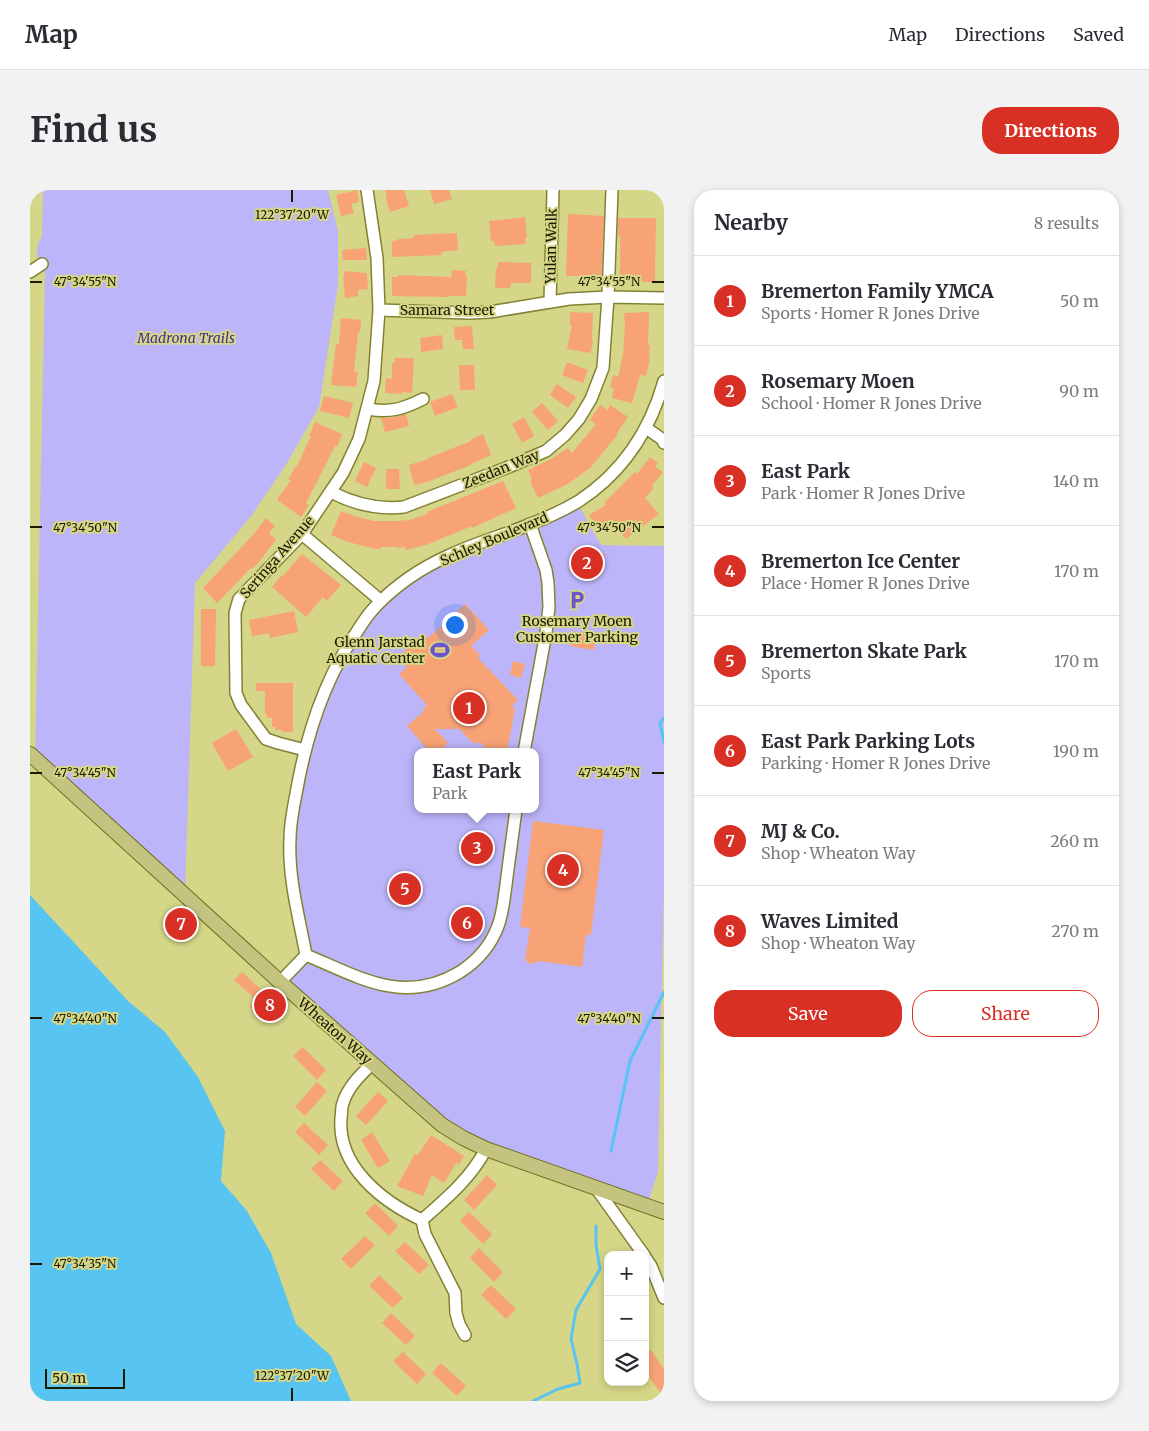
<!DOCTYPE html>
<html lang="en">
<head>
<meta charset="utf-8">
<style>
  body { margin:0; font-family:Merriweather,serif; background:#f2f2f3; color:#2b2b33 }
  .controls { position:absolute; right:15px; bottom:15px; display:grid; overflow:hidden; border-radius:10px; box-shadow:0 2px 8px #0003 }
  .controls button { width:45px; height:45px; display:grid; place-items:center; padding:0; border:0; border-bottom:1px solid #e1e1e2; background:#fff; color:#2b2b33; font:25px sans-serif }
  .scale { position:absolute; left:15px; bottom:12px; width:80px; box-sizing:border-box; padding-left:5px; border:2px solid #1c1b00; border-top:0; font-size:14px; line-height:18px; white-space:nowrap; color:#1c1b00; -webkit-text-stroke:4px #d5d687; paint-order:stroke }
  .you { position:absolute; left:424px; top:434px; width:18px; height:18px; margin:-12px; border:4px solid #fff; border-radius:50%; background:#1a73e8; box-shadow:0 0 0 8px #1a73e833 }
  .badge { display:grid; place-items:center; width:32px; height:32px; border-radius:50%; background:#d93025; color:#fff; font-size:16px; font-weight:700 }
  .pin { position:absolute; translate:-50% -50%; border:2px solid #fff; box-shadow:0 1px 5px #0006 }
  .popup { position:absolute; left:384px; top:558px; width:125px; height:65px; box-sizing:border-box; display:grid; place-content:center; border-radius:10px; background:#fff; filter:drop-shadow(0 1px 4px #0005); font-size:16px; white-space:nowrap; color:#7c7c81 }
  .popup b { font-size:19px; color:#2b2b33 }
  .popup::after { content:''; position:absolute; left:50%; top:100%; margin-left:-10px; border:10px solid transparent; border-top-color:#fff }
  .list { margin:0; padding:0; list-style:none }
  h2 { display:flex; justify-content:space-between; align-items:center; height:65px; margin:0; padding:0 20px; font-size:21px }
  h2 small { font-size:16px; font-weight:400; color:#7c7c81 }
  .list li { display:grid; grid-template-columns:32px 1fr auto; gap:15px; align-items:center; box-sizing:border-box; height:90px; padding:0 20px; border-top:1px solid #e1e1e2 }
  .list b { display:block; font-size:19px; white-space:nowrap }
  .list p { margin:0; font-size:16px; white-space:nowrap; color:#7c7c81 }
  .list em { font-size:16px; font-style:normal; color:#7c7c81 }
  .actions { display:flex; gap:10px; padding:15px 20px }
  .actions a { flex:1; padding:11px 0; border:1px solid #d93025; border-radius:20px; text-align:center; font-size:18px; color:#d93025 }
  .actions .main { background:#d93025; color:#fff }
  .icon { flex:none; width:28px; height:28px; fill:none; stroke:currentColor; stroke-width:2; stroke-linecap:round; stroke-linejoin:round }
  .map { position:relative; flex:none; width:634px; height:1211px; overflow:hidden; border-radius:20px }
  header { display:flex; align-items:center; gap:30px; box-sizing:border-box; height:70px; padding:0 25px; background:#fff; border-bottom:1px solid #e1e1e2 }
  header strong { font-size:24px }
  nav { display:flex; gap:28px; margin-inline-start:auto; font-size:18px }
  .intro { display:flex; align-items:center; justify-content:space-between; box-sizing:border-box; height:120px; padding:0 30px }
  h1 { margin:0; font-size:35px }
  .button { padding:12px 22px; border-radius:20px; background:#d93025; color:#fff; font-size:18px; font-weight:700 }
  main { display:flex; gap:30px; padding:0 30px }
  aside { flex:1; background:#fff; border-radius:20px; box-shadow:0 2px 8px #0003 }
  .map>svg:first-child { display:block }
  .green { fill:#bcb5fa; fill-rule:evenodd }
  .water { fill:#58c4f1 }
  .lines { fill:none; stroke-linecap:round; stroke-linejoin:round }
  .stream { stroke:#58c4f1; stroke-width:3 }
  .building { fill:#f8a376 }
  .minor-casing { stroke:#838234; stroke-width:14 }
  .major-casing { stroke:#706f1d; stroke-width:16 }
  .minor { stroke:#fff; stroke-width:11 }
  .major { stroke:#c4c480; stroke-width:14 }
  .ticks { fill:none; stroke:#1c1b00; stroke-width:2 }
  .labels { text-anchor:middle; stroke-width:4; stroke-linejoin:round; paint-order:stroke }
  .street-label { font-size:14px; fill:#1c1b00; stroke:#d5d687 }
  .park-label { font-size:14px; font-style:italic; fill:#46308d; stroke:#d5d687 }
  .poi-label { font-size:14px; fill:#1c1b00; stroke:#d5d687 }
  .ticks-label { font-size:12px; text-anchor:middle; fill:#1c1b00; stroke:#d5d687; stroke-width:4; stroke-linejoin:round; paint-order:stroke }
</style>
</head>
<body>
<header>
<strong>Map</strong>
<nav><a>Map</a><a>Directions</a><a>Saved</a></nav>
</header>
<div class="intro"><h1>Find us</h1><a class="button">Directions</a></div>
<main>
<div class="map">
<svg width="634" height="1211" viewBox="0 0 634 1211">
  <rect width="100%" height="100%" fill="#d5d687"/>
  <!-- green -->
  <g class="green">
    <polygon points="13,0 298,0 308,41 308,95 289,217 257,273 222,325 165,393 155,705 5,569 15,84 7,66 7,61 8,54 12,46"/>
    <path d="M 547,312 L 571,355 L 634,356 L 634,694 L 628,982 L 617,1016 L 433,948 L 250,792 L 276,765 L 260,667 L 277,550 L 333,433 L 384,385 ZM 388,562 L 506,562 L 506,619 L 388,619 Z"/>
  </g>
  <!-- water -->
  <polygon class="water" points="0,705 98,811 135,842 168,887 195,941 191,991 217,1021 241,1063 266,1134 301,1166 321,1211 0,1211"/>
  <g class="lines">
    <!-- stream -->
    <g class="stream">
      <polyline points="634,528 630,533 634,552"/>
      <polyline points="581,961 600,871 634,802"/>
      <polyline points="503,1211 528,1199 550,1193 547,1174 541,1149 546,1120 570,1079 566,1055 566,1036"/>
    </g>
  </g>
  <!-- building -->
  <g class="building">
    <polygon points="327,0 329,12 321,14 324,23 311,26 306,5"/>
    <polygon points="355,0 374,0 379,16 360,22 356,8 357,7"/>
    <polygon points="400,0 419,0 422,9 404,14"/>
    <polygon points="538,24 574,26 571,89 561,89 561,86 536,86"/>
    <polygon points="495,27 497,48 495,48 496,54 465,56 464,51 461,51 459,31"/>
    <polygon points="588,28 626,28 625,92 590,92 590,45 588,45"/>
    <polygon points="427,43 428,60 411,62 412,65 362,67 362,51 368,50 368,49 384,48 384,45"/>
    <polygon points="336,58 337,70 313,70 312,60"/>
    <polygon points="468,72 501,73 501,93 481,93 480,98 465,98 466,78 468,78"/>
    <polygon points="422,80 436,81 435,86 437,86 436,106 418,106 418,107 362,106 362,87 368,87 368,85 421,87"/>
    <polygon points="314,81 337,83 338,99 328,100 328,106 315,108 313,88 314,88"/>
    <polygon points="540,122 563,123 562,150 563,150 561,163 537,159 542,136 540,136"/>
    <polygon points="619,122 618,155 620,155 619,173 616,186 610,185 602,213 582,208 584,198 580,197 583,185 588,187 593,164 595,137 594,123"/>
    <polygon points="311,128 331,130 330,142 328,142 324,181 328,182 326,197 301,195 306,154 309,154"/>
    <polygon points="442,136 444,159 433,159 432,150 425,150 424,137"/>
    <polygon points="412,145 413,159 391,162 390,148"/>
    <polygon points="365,168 384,168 382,203 373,202 372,204 355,203 356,188 362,189 362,172 365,173"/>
    <polygon points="537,172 558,180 553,193 532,185"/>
    <polygon points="429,175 444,175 445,200 430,200"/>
    <polygon points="527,194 546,207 538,218 520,205"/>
    <polygon points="422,204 428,217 405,226 400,212"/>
    <polygon points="294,206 323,213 319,228 290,221"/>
    <polygon points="512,213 528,231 518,240 502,222"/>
    <polygon points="570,215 578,220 580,215 598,227 587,243 588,244 561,277 538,294 508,308 500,291 502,290 498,280 521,269 538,258 542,263 566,234 560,230"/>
    <polygon points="376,224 379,236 355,242 351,228 361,228"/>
    <polygon points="494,227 504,246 492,253 482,234"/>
    <polygon points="285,232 312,244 307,257 305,256 276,313 279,315 271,327 247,310 261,290 258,289 266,276 267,276 281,246 279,246"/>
    <polygon points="453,244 461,265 441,274 441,275 397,292 384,295 379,275 399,269 398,268 441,251 440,250"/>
    <polygon points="620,267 628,273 625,277 633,282 622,296 624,298 615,308 629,324 596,349 583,334 570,342 559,325 576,315 574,313 605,282 607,284"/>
    <polygon points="334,272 346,278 337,297 325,291"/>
    <polygon points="356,279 369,279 370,299 356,299"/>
    <polygon points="473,291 486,318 442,338 442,336 396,355 375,360 375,357 367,358 367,357 351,357 351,359 346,359 318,352 301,345 311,321 324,326 344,331 368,331 379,330 398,324 397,322"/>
    <polygon points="236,328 245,336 239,343 246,350 228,373 222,379 221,378 187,413 173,398 223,345"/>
    <polygon points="544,358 575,364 571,386 566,385 565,391 545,387 546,382 539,381"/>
    <polygon points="272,364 311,395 297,411 293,407 276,427 242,397 251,386 252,387"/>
    <polygon points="435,414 459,440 441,456 450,465 448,468 488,510 482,516 485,520 477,562 459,562 451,553 443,553 429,539 405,539 418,553 409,562 400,562 377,536 394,521 393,519 397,515 369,484 377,477 368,467 393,444 398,448"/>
    <polygon points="171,419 186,419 185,476 171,476"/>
    <polygon points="264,421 268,442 240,448 239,443 222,446 219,430"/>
    <polygon points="543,441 566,445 564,460 540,456"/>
    <polygon points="483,471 495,474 491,488 480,485"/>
    <polygon points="226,493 263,493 263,542 252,542 252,540 245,540 245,537 242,537 242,528 237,528 237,524 235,524 235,501 226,501"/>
    <polygon points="206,539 223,567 198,581 182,553"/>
    <polygon points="503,631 574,640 561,745 556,745 552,777 509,771 501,774 495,770 500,738 490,737"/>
    <polygon points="147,723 164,740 153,750 136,734"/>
    <polygon points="212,782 253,820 245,828 232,815 226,822 220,817 226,810 204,790"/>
    <polygon points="273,857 296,880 287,890 263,866"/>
    <polygon points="287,892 297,901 275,926 265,917"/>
    <polygon points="348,902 358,911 336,935 326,926"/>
    <polygon points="274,933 298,955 289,965 265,942"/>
    <polygon points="342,942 360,971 348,978 331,950"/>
    <polygon points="401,945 434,966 429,974 426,973 414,993 402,985 393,1006 367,996 385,964 388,965"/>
    <polygon points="290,970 313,991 304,1001 281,979"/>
    <polygon points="457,985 467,995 444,1020 434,1010"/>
    <polygon points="345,1013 368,1036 359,1046 335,1023"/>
    <polygon points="439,1022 462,1044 453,1054 430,1031"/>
    <polygon points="335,1046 345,1055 321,1079 311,1069"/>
    <polygon points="375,1052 399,1075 389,1084 365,1061"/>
    <polygon points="449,1058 473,1082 464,1092 440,1068"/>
    <polygon points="349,1085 373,1108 363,1118 339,1096"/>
    <polygon points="461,1095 486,1119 476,1129 451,1105"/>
    <polygon points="361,1123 385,1146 376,1155 352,1133"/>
    <polygon points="621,1160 634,1179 634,1208 615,1181 615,1164"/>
    <polygon points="373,1162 396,1184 387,1194 363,1171"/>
    <polygon points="411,1173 436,1196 427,1206 402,1183"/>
  </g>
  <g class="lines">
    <!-- minor casing -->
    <g class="minor-casing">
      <g id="minor">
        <polyline points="0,82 12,74"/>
        <polyline points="520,112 523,0"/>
        <polyline points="349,120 439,123 460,122 539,109 578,107 634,108"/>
        <path d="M 338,219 C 360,223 373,219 393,209"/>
        <polyline points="616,238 632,249 634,253"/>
        <path d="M 301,302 C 324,314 348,320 374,317 L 476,278 L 516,261 L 535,245 L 549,229 L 561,209 L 573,178 L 578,107 L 582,0"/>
        <polyline points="272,344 351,411"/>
        <polyline points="275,560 248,553 236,549 211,515 206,503 205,423 209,409 272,344 313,283 329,249 344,191 349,120 347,68 337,0"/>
        <polyline points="494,562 516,443 519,417 518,393 516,380 500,334"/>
        <path d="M 276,765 C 329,787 374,816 430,782 C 447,771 461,755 468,736 C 473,723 474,708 476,695 C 479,669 483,644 486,619"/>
        <path d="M 250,792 L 276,765 C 269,727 258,688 260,649 C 260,634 263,619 266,604 C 276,546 294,489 328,440 C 333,432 339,423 346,416 C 366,395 393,377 420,365 C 445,353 472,346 498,335 C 514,329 534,320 549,311 C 593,282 620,241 634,191"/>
        <path d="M 342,874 C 330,885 318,897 313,913 C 311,918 312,924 311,928 C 307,977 353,1012 392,1030 C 416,1009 441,988 456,959"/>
        <polyline points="566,998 614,1065"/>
        <polyline points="392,1030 395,1044 425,1103 426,1123 429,1134 435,1145"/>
        <polyline points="615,1067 621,1076 634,1108"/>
      </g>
    </g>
    <!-- major casing -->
    <g class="major-casing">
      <polyline id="major" points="0,564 250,792 412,935 433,948 456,959 634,1022"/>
    </g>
    <!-- minor -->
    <use href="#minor" class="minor"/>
    <!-- major -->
    <use href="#major" class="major"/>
  </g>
  <!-- ticks -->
  <path class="ticks" d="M 262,0 L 262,12M 0,92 L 12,92M 622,92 L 634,92M 0,337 L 12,337M 622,337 L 634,337M 0,583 L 12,583M 622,583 L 634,583M 0,828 L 12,828M 622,828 L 634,828M 0,1074 L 12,1074M 262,1198 L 262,1211"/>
  <!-- icons -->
  <defs>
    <g id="parking-bare" transform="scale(1.5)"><path d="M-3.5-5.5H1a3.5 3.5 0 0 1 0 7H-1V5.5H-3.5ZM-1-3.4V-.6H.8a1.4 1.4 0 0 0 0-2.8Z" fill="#6d53cc" stroke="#d5d687" stroke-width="2.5" paint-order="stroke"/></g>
    <g id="stadium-bare" transform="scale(1.5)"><path d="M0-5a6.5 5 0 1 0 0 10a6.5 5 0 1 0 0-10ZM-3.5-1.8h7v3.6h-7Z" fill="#6d53cc" stroke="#d5d687" stroke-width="2.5" paint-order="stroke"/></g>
  </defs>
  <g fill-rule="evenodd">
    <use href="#parking-bare" x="547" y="410"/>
    <use href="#stadium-bare" x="410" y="460"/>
  </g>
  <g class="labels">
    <!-- street labels -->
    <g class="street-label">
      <text transform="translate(521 56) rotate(-89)" y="5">Yulan Walk</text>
      <text x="417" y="125">Samara Street</text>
      <text transform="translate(471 279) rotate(-22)" y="5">Zeedan Way</text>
      <text transform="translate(464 349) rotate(-23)" y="5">Schley Boulevard</text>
      <text transform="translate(247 367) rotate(-49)" y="5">Seringa Avenue</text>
      <text transform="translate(305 841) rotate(41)" y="5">Wheaton Way</text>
    </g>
    <!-- park labels -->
    <g class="park-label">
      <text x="156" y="153">Madrona Trails</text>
    </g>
    <!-- poi labels -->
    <g class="poi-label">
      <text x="547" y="436">Rosemary Moen<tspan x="547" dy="16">Customer Parking</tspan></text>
      <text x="395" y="457" text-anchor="end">Glenn Jarstad<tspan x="395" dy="16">Aquatic Center</tspan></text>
    </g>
  </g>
  <g class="ticks-label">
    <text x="262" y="29">122°37'20"W</text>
    <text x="55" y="96">47°34'55"N</text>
    <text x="579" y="96">47°34'55"N</text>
    <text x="55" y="342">47°34'50"N</text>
    <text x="579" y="342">47°34'50"N</text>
    <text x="55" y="587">47°34'45"N</text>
    <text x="579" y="587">47°34'45"N</text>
    <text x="55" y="833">47°34'40"N</text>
    <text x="579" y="833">47°34'40"N</text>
    <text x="55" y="1078">47°34'35"N</text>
    <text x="262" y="1190">122°37'20"W</text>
  </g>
</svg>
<div class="controls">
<button>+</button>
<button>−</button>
<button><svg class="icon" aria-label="layers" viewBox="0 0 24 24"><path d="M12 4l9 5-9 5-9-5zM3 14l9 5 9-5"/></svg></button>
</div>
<div class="scale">50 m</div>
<div class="you"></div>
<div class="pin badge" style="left:439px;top:518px">1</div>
<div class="pin badge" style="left:557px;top:373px">2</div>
<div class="pin badge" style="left:447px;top:658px">3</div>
<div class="popup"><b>East Park</b>Park</div>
<div class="pin badge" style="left:533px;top:680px">4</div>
<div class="pin badge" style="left:375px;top:699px">5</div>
<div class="pin badge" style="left:437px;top:733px">6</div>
<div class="pin badge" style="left:151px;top:734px">7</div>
<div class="pin badge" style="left:240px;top:815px">8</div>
</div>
<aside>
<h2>Nearby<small>8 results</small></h2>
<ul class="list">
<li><span class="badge">1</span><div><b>Bremerton Family YMCA</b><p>Sports · Homer R Jones Drive</p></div><em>50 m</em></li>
<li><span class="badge">2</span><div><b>Rosemary Moen</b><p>School · Homer R Jones Drive</p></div><em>90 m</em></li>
<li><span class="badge">3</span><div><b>East Park</b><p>Park · Homer R Jones Drive</p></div><em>140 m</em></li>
<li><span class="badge">4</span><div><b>Bremerton Ice Center</b><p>Place · Homer R Jones Drive</p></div><em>170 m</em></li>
<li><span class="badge">5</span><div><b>Bremerton Skate Park</b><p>Sports</p></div><em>170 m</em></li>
<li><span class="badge">6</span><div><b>East Park Parking Lots</b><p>Parking · Homer R Jones Drive</p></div><em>190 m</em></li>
<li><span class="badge">7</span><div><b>MJ &amp; Co.</b><p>Shop · Wheaton Way</p></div><em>260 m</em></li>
<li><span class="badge">8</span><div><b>Waves Limited</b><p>Shop · Wheaton Way</p></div><em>270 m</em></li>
</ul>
<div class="actions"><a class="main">Save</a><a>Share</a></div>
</aside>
</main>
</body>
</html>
